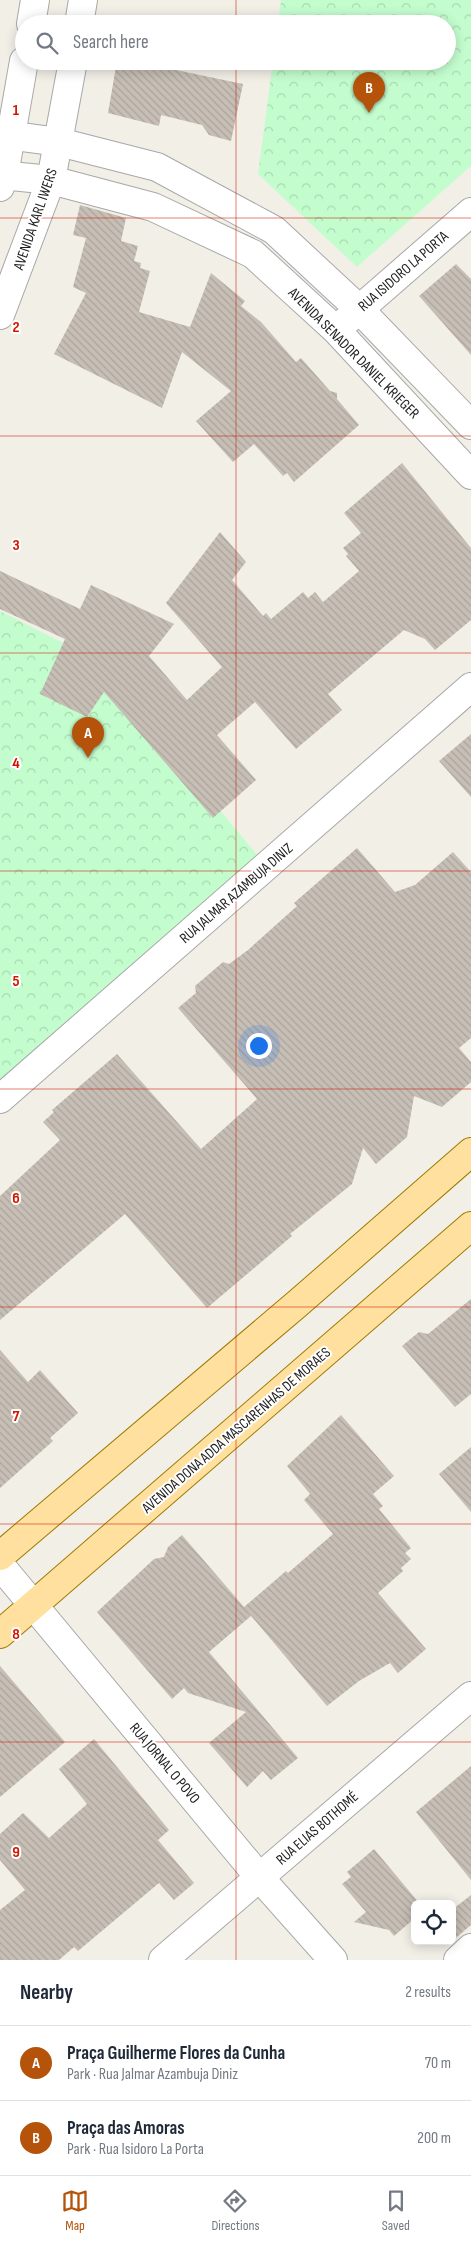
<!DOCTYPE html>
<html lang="en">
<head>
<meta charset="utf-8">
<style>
  body { margin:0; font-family:"Sofia Sans Condensed",sans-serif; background:#f2f2f3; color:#1f2937 }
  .controls { position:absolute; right:15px; bottom:15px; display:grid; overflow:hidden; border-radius:8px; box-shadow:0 2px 12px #0003 }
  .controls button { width:45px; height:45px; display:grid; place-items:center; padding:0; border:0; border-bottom:1px solid #e0e1e3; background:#fff; color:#1f2937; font:25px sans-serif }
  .you { position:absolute; left:258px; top:1045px; width:18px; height:18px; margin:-12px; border:4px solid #fff; border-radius:50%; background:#1a73e8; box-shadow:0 0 0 8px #1a73e833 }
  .badge { display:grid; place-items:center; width:32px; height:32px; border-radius:50%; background:#b45309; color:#fff; font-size:16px; font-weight:700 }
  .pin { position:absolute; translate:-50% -41px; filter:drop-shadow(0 1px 2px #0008) }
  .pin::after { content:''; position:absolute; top:26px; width:18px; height:15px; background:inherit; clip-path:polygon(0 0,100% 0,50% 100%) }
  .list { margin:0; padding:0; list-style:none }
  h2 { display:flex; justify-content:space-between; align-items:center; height:65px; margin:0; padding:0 20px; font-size:21px }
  h2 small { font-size:16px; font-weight:400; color:#747a83 }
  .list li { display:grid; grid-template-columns:32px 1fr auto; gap:15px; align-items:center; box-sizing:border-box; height:75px; padding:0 20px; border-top:1px solid #e0e1e3 }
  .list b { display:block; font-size:19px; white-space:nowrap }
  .list p { margin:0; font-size:16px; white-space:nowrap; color:#747a83 }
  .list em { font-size:16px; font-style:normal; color:#747a83 }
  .icon { flex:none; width:28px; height:28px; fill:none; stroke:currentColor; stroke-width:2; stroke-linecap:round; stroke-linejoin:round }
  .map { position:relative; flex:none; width:471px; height:1960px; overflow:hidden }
  .search { position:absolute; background:#fff; box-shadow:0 2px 12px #0003; left:15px; right:15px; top:15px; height:55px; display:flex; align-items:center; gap:12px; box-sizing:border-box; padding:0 18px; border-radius:28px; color:#747a83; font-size:19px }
  .sheet { height:215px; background:#fff }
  nav { display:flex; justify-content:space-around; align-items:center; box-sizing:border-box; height:70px; border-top:1px solid #e0e1e3; background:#fff; font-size:14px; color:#747a83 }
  nav a { display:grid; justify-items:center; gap:2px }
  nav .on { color:#b45309 }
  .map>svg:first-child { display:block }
  .park { fill:url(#park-crowns) }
  .building { fill:url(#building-back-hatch) }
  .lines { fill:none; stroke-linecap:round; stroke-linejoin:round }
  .minor-casing { stroke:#a8a8a8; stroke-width:30 }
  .major-casing { stroke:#9e7b00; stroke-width:30 }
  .minor { stroke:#fff; stroke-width:28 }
  .major { stroke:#ffe09f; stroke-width:28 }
  .grid { fill:none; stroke:#d21800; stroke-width:1; stroke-opacity:0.55 }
  .labels { text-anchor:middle; stroke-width:4; stroke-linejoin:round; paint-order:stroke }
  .street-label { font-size:15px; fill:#212121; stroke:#fff }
  .grid-label { font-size:16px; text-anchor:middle; font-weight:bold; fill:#d21800; stroke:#fff; stroke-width:4; stroke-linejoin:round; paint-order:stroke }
</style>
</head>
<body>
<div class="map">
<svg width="471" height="1960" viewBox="0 0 471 1960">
  <defs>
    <pattern id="park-crowns" width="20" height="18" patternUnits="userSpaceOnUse" patternTransform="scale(1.25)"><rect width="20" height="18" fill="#c3fdce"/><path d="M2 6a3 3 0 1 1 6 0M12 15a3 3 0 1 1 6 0" fill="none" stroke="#a7d9b1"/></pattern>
    <pattern id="building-back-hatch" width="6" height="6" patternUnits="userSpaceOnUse" patternTransform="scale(1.25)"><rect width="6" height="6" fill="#c7bfb6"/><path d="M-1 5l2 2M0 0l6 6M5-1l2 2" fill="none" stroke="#aba49c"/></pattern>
  </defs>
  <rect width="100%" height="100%" fill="#f2efe7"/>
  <!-- park -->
  <g class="park">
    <polygon points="281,0 471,0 471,166 357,267 258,174 273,61 447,61 447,24 278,24"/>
    <polygon points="0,611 97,660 257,855 0,1081"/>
  </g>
  <!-- building -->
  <g class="building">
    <polygon points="117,61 133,61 243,84 231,141 209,135 202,125 161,115 159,126 108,113"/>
    <polygon points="80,205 126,218 121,241 138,246 134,261 141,263 140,268 150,271 139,312 190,327 211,273 245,301 241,306 261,322 296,362 301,358 330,391 337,393 337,399 359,425 294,482 287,473 283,476 254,444 233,462 196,421 231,391 182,352 162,408 54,354 86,293 73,287 86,238 73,235"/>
    <polygon points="456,264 471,279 471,355 419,296"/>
    <polygon points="402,463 471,548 471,620 435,650 425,639 404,630 328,694 342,710 296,749 255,702 217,735 256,780 213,818 104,692 87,717 40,694 65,639 0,609 0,571 80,609 91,585 174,624 149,656 187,700 222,667 166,603 220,532 246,562 232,580 263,616 266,613 271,619 303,592 308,598 315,592 323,602 359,571 346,556 348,554 343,548 361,533 344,513"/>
    <polygon points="471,734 471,797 439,761"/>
    <polygon points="357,848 395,892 415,885 453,852 471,872 471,1038 459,1048 471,1062 471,1082 442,1107 414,1096 407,1137 376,1164 363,1148 352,1184 290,1234 292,1236 207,1308 125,1214 0,1320 0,1196 60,1140 43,1122 54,1112 52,1110 117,1054 201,1149 257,1099 178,1008 196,993 195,986 223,962 229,964 248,950 297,906 294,903"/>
    <polygon points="471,1299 471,1394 455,1407 402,1346 419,1332 428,1334"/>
    <polygon points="0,1350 28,1382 40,1370 78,1413 50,1438 53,1441 0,1488"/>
    <polygon points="341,1415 394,1476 373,1494 383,1506 379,1509 411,1548 405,1553 411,1559 401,1568 403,1571 378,1593 426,1649 398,1673 390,1663 359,1681 327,1706 247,1611 251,1616 209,1652 298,1758 271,1780 263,1771 247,1787 209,1743 246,1712 188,1693 184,1688 172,1699 97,1612 154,1559 164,1557 168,1547 182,1535 244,1607 286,1571 288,1573 333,1534 304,1500 310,1494 287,1466"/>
    <polygon points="471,1447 471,1512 439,1474"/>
    <polygon points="0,1666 65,1742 0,1797"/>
    <polygon points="94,1739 169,1830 158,1840 194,1883 174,1900 159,1883 78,1951 74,1947 59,1960 0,1960 0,1910 25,1890 0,1860 0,1834 23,1813 49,1838 87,1804 59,1769"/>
    <polygon points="471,1766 471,1880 416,1812"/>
    <polygon points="374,1849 420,1904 415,1904 415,1918 394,1936 389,1930 354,1922 366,1912 342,1884 351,1877 347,1872"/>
    <polygon points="471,1895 471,1925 452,1941 452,1910"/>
  </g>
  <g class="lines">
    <!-- minor casing -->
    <g class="minor-casing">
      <g id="minor">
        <polyline points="31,24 35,0"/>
        <polyline points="79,24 83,0"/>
        <polyline points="0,134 59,142 157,167 274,230 359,309 471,425"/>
        <polyline points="0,175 51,180 153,207 253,254 336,330 471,475"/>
        <polyline points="0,187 4,175 24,61"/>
        <polyline points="0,315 51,180 73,61"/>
        <polyline points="346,321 471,212"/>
        <polyline points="0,1099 471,687"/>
        <polyline points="0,1565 260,1878 333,1960"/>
        <polyline points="163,1960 471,1696"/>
        <polyline points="458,1960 471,1948"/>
      </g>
    </g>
    <!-- major casing -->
    <g class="major-casing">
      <g id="major">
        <polyline points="0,1556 297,1304 471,1152"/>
        <polyline points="0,1634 471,1226"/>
      </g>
    </g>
    <!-- minor -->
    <use href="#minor" class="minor"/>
    <!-- major -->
    <use href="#major" class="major"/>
  </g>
  <!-- grid -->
  <path class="grid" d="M 236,0 L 236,24M 236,61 L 236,1960M 0,218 L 471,218M 0,436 L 471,436M 0,653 L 471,653M 0,871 L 471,871M 0,1089 L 471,1089M 0,1307 L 471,1307M 0,1524 L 471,1524M 0,1742 L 471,1742"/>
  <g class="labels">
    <!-- street labels -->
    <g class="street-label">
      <text transform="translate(35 219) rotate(-71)" y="5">AVENIDA KARL IWERS</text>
      <text transform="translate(403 271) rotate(-41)" y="5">RUA ISIDORO LA PORTA</text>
      <text transform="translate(354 353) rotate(45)" y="5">AVENIDA SENADOR DANIEL KRIEGER</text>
      <text transform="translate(236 893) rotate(-41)" y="5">RUA JALMAR AZAMBUJA DINIZ</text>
      <text transform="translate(236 1430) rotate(-41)" y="5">AVENIDA DONA ADDA MASCARENHAS DE MORAES</text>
      <text transform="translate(165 1763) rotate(50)" y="5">RUA JORNAL O POVO</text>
      <text transform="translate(317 1828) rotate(-41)" y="5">RUA ELIAS BOTHOMÉ</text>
    </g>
  </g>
  <g class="grid-label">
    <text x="16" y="115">1</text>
    <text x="16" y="332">2</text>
    <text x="16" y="550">3</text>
    <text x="16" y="768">4</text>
    <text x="16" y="986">5</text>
    <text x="16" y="1203">6</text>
    <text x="16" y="1421">7</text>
    <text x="16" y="1639">8</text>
    <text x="16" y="1857">9</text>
  </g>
</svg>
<div class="controls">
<button><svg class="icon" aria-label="locate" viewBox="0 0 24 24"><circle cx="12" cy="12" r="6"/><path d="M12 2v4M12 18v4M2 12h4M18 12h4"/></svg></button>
</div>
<div class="you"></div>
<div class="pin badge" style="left:88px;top:758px">A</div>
<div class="pin badge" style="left:369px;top:113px">B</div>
<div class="search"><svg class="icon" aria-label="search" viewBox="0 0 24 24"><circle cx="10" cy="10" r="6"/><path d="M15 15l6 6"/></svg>Search here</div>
</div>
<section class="sheet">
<h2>Nearby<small>2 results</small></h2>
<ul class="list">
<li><span class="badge">A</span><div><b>Praça Guilherme Flores da Cunha</b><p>Park · Rua Jalmar Azambuja Diniz</p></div><em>70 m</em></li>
<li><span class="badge">B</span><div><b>Praça das Amoras</b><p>Park · Rua Isidoro La Porta</p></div><em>200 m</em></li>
</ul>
</section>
<nav>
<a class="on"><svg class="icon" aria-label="map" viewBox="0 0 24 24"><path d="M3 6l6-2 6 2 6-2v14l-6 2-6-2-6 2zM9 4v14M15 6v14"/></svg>Map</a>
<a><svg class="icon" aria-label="directions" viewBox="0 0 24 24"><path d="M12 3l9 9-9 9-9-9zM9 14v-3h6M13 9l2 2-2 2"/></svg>Directions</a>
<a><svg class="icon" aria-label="saved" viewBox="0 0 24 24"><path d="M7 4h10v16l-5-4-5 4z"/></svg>Saved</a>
</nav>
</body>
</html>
